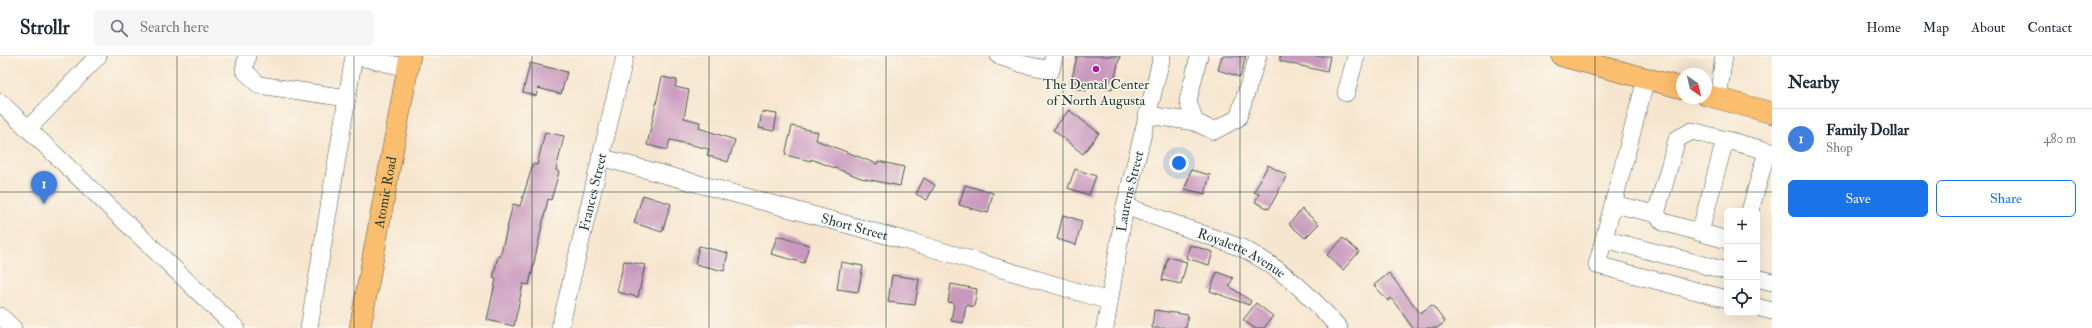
<!DOCTYPE html>
<html lang="en">
<head>
<meta charset="utf-8">
<style>
  body { margin:0; font-family:"IM FELL Double Pica",serif; background:#f6f6f7; color:#1f2937 }
  .controls { position:absolute; right:12px; bottom:12px; display:grid; overflow:hidden; border-radius:6px; box-shadow:0 4px 16px #0002 }
  .controls button { width:36px; height:36px; display:grid; place-items:center; padding:0; border:0; border-bottom:1px solid #e0e1e3; background:#fff; color:#1f2937; font:20px sans-serif }
  .compass { position:absolute; left:1676px; top:12px; width:36px; height:36px; border-radius:50%; background:#fff; box-shadow:0 4px 16px #0002; rotate:146deg }
  .you { position:absolute; left:1179px; top:107px; width:14px; height:14px; margin:-10px; border:3px solid #fff; border-radius:50%; background:#1a73e8; box-shadow:0 0 0 6px #1a73e833 }
  .badge { display:grid; place-items:center; width:26px; height:26px; border-radius:50%; background:#1a73e8; color:#fff; font-size:13px; font-weight:700 }
  .pin { position:absolute; translate:-50% -33px; filter:drop-shadow(0 1px 2px #0008) }
  .pin::after { content:''; position:absolute; top:21px; width:14px; height:12px; background:inherit; clip-path:polygon(0 0,100% 0,50% 100%) }
  .list { margin:0; padding:0; list-style:none }
  h2 { display:flex; justify-content:space-between; align-items:center; height:52px; margin:0; padding:0 16px; font-size:17px }
  h2 small { font-size:13px; font-weight:400; color:#747a83 }
  .list li { display:grid; grid-template-columns:26px 1fr auto; gap:12px; align-items:center; box-sizing:border-box; height:60px; padding:0 16px; border-top:1px solid #e0e1e3 }
  .list b { display:block; font-size:15px; white-space:nowrap }
  .list p { margin:0; font-size:13px; white-space:nowrap; color:#747a83 }
  .list em { font-size:13px; font-style:normal; color:#747a83 }
  .actions { display:flex; gap:8px; padding:12px 16px }
  .actions a { flex:1; padding:9px 0; border:1px solid #1a73e8; border-radius:6px; text-align:center; font-size:14px; color:#1a73e8 }
  .actions .main { background:#1a73e8; color:#fff }
  .icon { flex:none; width:22px; height:22px; fill:none; stroke:currentColor; stroke-width:2; stroke-linecap:round; stroke-linejoin:round }
  .map { position:relative; flex:none; width:1772px; height:272px; overflow:hidden }
  header { display:flex; align-items:center; gap:24px; box-sizing:border-box; height:56px; padding:0 20px; background:#fff; border-bottom:1px solid #e0e1e3 }
  header strong { font-size:19px }
  nav { display:flex; gap:22px; margin-inline-start:auto; font-size:14px }
  .search { width:280px; height:36px; background:#f6f6f7; display:flex; align-items:center; gap:10px; box-sizing:border-box; padding:0 14px; border-radius:6px; color:#747a83; font-size:15px }
  main { display:flex }
  aside { flex:1; background:#fff }
  .map>svg:first-child { display:block }
  .building { fill:#c998bd }
  .lines { fill:none; stroke-linecap:round; stroke-linejoin:round }
  .minor-casing { stroke:#3f564b; stroke-width:18 }
  .major-casing { stroke:#3f564b; stroke-width:22 }
  .minor { stroke:#fff; stroke-width:17 }
  .major { stroke:#fbbd6e; stroke-width:21 }
  .grid { fill:none; stroke:#1f3d34; stroke-width:1; stroke-opacity:0.55 }
  .poi-dot { fill:#b5179e; stroke:#fbf7ec; stroke-width:1.5 }
  .labels { text-anchor:middle; stroke-width:3; stroke-linejoin:round; paint-order:stroke }
  .poi-label { font-size:14px; fill:#1f3d34; stroke:#fbf7ec }
  .street-label { font-size:14px; fill:#1f3d34; stroke:#fbf7ec }
</style>
</head>
<body>
<header>
<strong>Strollr</strong>
<div class="search"><svg class="icon" aria-label="search" viewBox="0 0 24 24"><circle cx="10" cy="10" r="6"/><path d="M15 15l6 6"/></svg>Search here</div>
<nav><a>Home</a><a>Map</a><a>About</a><a>Contact</a></nav>
</header>
<main>
<div class="map">
<svg width="1772" height="272" viewBox="0 0 1772 272">
  <rect width="100%" height="100%" fill="#fbf7ec"/>
  <filter id="ink" filterUnits="userSpaceOnUse"><feTurbulence type="fractalNoise" baseFrequency=".025" numOctaves="2"/><feDisplacementMap in="SourceGraphic" scale="8" xChannelSelector="R" yChannelSelector="G"/><feConvolveMatrix kernelMatrix="1 2 1 2 8 2 1 2 1" color-interpolation-filters="sRGB"/></filter>
  <filter id="wash" filterUnits="userSpaceOnUse"><feTurbulence type="fractalNoise" baseFrequency=".012" numOctaves="4" result="noise"/><feDisplacementMap in="SourceGraphic" scale="16" xChannelSelector="R" yChannelSelector="G"/><feGaussianBlur stdDeviation="0.9" result="paint"/><feColorMatrix in="noise" values="0 0 0 0 0 0 0 0 0 0 0 0 0 0 0 0 0 1.4 0 .05"/><feComposite in="paint" operator="in"/></filter>
  <g filter="url(#wash)">
    <rect width="100%" height="100%" fill="#f7e6cf"/>
    <g id="blocks">
      <!-- building -->
      <g class="building">
        <polygon points="1077,0 1120,0 1112,33 1088,27 1086,35 1070,31"/>
        <polygon points="1222,0 1246,0 1240,21 1218,14"/>
        <polygon points="1280,0 1330,0 1327,16 1280,5"/>
        <polygon points="530,7 567,16 561,38 538,32 536,40 523,36"/>
        <polygon points="662,21 677,24 675,31 689,34 684,62 700,66 699,72 735,84 728,106 707,99 709,93 670,84 667,94 647,89"/>
        <polygon points="1069,54 1099,77 1083,98 1053,74"/>
        <polygon points="762,56 777,58 774,75 759,72"/>
        <polygon points="792,70 818,76 816,84 877,108 878,105 904,111 900,130 861,122 811,103 811,105 785,99"/>
        <polygon points="545,76 564,80 556,114 559,116 551,144 548,143 529,229 523,228 514,270 487,264 496,223 493,222 498,200 500,201 513,148 520,150 533,108 537,109"/>
        <polygon points="1268,109 1287,119 1269,153 1255,146 1259,138 1254,136"/>
        <polygon points="1075,113 1096,120 1089,139 1068,132"/>
        <polygon points="1191,114 1210,119 1205,138 1185,133"/>
        <polygon points="924,122 935,129 927,144 916,138"/>
        <polygon points="965,129 993,137 988,157 959,149"/>
        <polygon points="643,139 671,148 662,176 634,167"/>
        <polygon points="1302,153 1319,168 1305,182 1289,168"/>
        <polygon points="1063,159 1082,165 1076,189 1057,183"/>
        <polygon points="777,180 809,189 804,207 771,198"/>
        <polygon points="1343,182 1359,196 1343,214 1327,199"/>
        <polygon points="1190,189 1213,196 1209,209 1186,202"/>
        <polygon points="699,190 728,197 724,215 695,208"/>
        <polygon points="1168,201 1187,206 1181,228 1162,224"/>
        <polygon points="624,205 645,209 638,241 617,236"/>
        <polygon points="841,206 863,210 858,236 837,233"/>
        <polygon points="1217,216 1233,222 1229,230 1251,245 1249,249 1210,235"/>
        <polygon points="1389,217 1420,257 1432,249 1445,266 1437,272 1413,272 1391,242 1388,245 1374,229"/>
        <polygon points="892,219 919,223 915,249 888,246"/>
        <polygon points="951,228 977,233 974,251 966,249 963,267 951,265 954,247 948,246"/>
        <polygon points="1256,247 1273,260 1264,272 1254,272 1243,264"/>
        <polygon points="1154,254 1188,259 1186,272 1152,272"/>
      </g>
    </g>
  </g>
  <g filter="url(#ink)">
    <use href="#blocks" fill-opacity="0" stroke="#3f564b" stroke-width="1"/>
    <g class="lines">
      <!-- minor casing -->
      <g class="minor-casing">
        <g id="minor">
          <polyline points="247,0 244,14 259,29 347,42"/>
          <polyline points="355,0 408,12"/>
          <polyline points="999,0 1022,8 1051,14 1054,0"/>
          <polyline points="1199,0 1188,45 1195,66 1214,75 1238,62 1258,0"/>
          <polyline points="1646,23 1597,209 1727,243"/>
          <polyline points="1346,37 1356,0"/>
          <polyline points="1718,42 1724,0"/>
          <polyline points="0,46 236,272"/>
          <polyline points="1148,59 1195,66"/>
          <polyline points="28,73 98,0"/>
          <path id="s1" d="M 600,101 L 915,187 L 1109,245"/>
          <polyline points="1613,148 1656,158"/>
          <path id="s2" d="M 1125,150 L 1242,192 C 1283,213 1309,238 1339,272"/>
          <polyline points="1750,155 1767,95"/>
          <polyline points="1700,176 1725,84"/>
          <polyline points="1604,183 1727,215"/>
          <polyline points="1727,184 1663,166 1656,158 1677,83 1692,75 1772,96"/>
          <polyline points="1757,222 1772,226"/>
          <polyline points="1757,251 1772,255"/>
          <polyline points="0,260 13,272"/>
          <polyline points="309,272 354,0"/>
          <path id="s3" d="M 560,272 L 625,0"/>
          <path id="s4" d="M 1105,272 L 1125,150 L 1162,0"/>
        </g>
      </g>
      <!-- major casing -->
      <g class="major-casing">
        <g id="major">
          <polyline points="1562,0 1682,32"/>
          <polyline points="1706,39 1772,57"/>
          <path id="s5" d="M 360,272 L 410,0"/>
        </g>
      </g>
      <!-- minor -->
      <use href="#minor" class="minor"/>
      <!-- major -->
      <use href="#major" class="major"/>
    </g>
  </g>
  <!-- grid -->
  <path class="grid" d="M 177,0 L 177,272M 354,0 L 354,272M 532,0 L 532,272M 709,0 L 709,272M 886,0 L 886,272M 1063,0 L 1063,272M 1240,0 L 1240,272M 1418,0 L 1418,272M 1595,0 L 1595,272M 0,136 L 1772,136"/>
  <!-- markers -->
  <circle class="poi-dot" cx="1096" cy="13" r="4"/>
  <g class="labels">
    <!-- poi labels -->
    <g class="poi-label">
      <text x="1096" y="33">The Dental Center<tspan x="1096" dy="16">of North Augusta</tspan></text>
    </g>
    <!-- street labels -->
    <g class="street-label">
      <text dy="5" stroke="none"><textPath href="#s4" startOffset="139">Laurens Street</textPath></text>
      <text dy="5" stroke="none"><textPath href="#s5" startOffset="138">Atomic Road</textPath></text>
      <text dy="5" stroke="none"><textPath href="#s3" startOffset="140">Frances Street</textPath></text>
      <text dy="5" stroke="none"><textPath href="#s1" startOffset="264">Short Street</textPath></text>
      <text dy="5" stroke="none"><textPath href="#s2" startOffset="126">Royalette Avenue</textPath></text>
    </g>
  </g>
</svg>
<div class="controls">
<button>+</button>
<button>−</button>
<button><svg class="icon" aria-label="locate" viewBox="0 0 24 24"><circle cx="12" cy="12" r="6"/><path d="M12 2v4M12 18v4M2 12h4M18 12h4"/></svg></button>
</div>
<svg class="compass" viewBox="-18 -18 36 36"><path d="M0-13l5 13h-10z" fill="#e53935"/><path d="M0 13l5-13h-10z" fill="#747a83"/></svg>
<div class="you"></div>
<div class="pin badge" style="left:44px;top:148px;background:#3f7fe0">1</div>
</div>
<aside>
<h2>Nearby<small></small></h2>
<ul class="list">
<li><span class="badge" style="background:#3f7fe0">1</span><div><b>Family Dollar</b><p>Shop</p></div><em>480 m</em></li>
</ul>
<div class="actions"><a class="main">Save</a><a>Share</a></div>
</aside>
</main>
</body>
</html>
